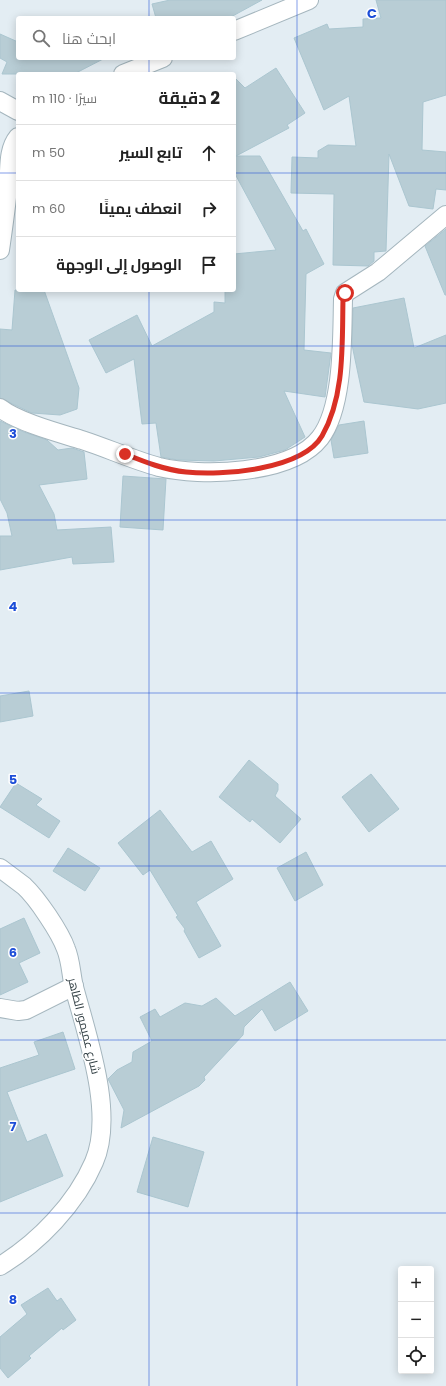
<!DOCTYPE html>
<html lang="ar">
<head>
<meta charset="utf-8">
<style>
  body { margin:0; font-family:Poppins,Cairo,sans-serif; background:#f2f2f2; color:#222; direction:rtl }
  .controls { position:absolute; right:12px; bottom:12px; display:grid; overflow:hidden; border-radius:4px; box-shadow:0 2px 10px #0003 }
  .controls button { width:36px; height:36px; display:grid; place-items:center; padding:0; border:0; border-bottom:1px solid #e0e0e0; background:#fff; color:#222; font:20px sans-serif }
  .stop { position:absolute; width:12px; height:12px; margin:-9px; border:3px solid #d93025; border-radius:50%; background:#fff }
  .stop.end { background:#d93025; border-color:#fff; box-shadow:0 1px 4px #0008 }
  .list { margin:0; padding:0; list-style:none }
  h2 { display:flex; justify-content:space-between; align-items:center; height:52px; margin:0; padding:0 16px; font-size:17px }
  h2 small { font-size:13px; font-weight:400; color:#767676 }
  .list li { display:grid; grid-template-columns:26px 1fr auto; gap:12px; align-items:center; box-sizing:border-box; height:56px; padding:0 16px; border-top:1px solid #e0e0e0 }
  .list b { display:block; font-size:15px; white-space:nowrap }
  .list em { font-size:13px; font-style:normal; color:#767676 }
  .icon { flex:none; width:22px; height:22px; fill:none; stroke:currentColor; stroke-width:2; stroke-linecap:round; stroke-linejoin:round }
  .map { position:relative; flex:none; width:446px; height:1386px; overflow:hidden; direction:ltr }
  .search { position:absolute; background:#fff; box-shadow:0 2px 10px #0003; left:16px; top:16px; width:220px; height:44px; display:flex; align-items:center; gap:10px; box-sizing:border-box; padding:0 14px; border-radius:4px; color:#767676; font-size:15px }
  .panel { position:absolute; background:#fff; box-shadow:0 2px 10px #0003; left:16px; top:72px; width:220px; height:220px; border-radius:4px; direction:rtl }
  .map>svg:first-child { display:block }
  .building { fill:#b8cdd5; stroke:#abc6d0 }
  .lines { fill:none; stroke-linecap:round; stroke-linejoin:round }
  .street-casing { stroke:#a5b6be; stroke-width:20 }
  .street { stroke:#fff; stroke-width:18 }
  .route { stroke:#d93025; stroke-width:5 }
  .grid { fill:none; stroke:#1d4ed8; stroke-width:1; stroke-opacity:0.55 }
  .labels { text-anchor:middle; stroke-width:3; stroke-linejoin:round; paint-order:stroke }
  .street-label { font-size:12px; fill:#334045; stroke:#fff }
  .grid-label { font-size:13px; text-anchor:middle; font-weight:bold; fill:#1d4ed8; stroke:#fff; stroke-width:3; stroke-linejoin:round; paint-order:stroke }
</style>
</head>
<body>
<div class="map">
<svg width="446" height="1386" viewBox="0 0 446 1386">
  <rect width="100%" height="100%" fill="#e3edf3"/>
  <!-- building -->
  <g class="building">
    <polygon points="170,0 262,0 229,18 156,18 152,4"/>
    <polygon points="376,0 446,0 446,95 423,102 422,150 446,152 446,190 436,189 433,209 409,206 389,154 386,251 374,252 374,261 368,266 333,265 334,194 291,193 292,157 318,158 318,151 328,145 356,146 349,96 324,110 294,38 327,24 329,29 363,27 363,19 381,18"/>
    <polygon points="0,34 18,42 18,58 105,58 74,74 2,74 7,62 0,58"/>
    <polygon points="276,68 305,113 287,125 289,128 236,156 260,156 303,231 306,229 324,264 306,274 304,350 331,353 325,397 284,391 305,437 285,450 259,457 214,461 178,460 161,457 156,423 142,424 134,359 106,373 89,340 137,315 152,346 214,312 214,302 225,303 225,290 234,290 234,254 276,250 234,172 234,77 245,88"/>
    <polygon points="446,229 446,295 445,295 425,246"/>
    <polygon points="15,290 44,290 79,388 77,409 60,415 32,413 0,398 0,329 12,330"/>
    <polygon points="404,298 414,348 446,335 446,403 418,409 364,402 352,345 353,308"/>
    <polygon points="0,421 24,432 47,440 58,450 72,448 84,452 87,479 39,485 54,514 57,530 111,527 114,562 73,564 72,557 0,570 0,536 12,536 7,513 0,499"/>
    <polygon points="364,421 368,453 334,458 331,440 339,425"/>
    <polygon points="123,476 166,479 163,530 120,527"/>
    <polygon points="29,691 33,716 0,722 0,696"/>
    <polygon points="249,760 278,784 278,790 275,796 301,819 280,843 252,819 250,822 219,797"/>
    <polygon points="371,774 399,809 369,832 342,797"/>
    <polygon points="16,783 42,799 36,805 60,821 49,838 0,807"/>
    <polygon points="160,810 192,852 211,841 233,879 196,902 221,946 199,958 184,931 185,929 176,917 178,916 150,870 143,875 118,843"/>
    <polygon points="68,848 100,868 85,891 53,871"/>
    <polygon points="306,852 323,885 295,901 277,868"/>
    <polygon points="24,918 40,953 19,963 28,982 0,995 0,929"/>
    <polygon points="290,982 308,1011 275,1031 262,1009 244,1027 243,1035 204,1077 205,1080 199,1086 121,1128 124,1110 108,1079 117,1070 132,1062 133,1052 152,1041 140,1017 155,1009 160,1017 185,1003 202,1006 216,998 235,1016"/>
    <polygon points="63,1032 75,1069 7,1092 27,1142 46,1134 63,1176 0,1202 0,1068 39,1055 34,1042"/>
    <polygon points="153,1137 204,1152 188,1207 137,1192"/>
    <polygon points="48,1288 57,1301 61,1298 76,1320 63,1330 62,1328 29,1356 31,1358 8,1378 0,1368 0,1337 27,1314 21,1305"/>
  </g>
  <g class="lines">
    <!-- street casing -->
    <g class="street-casing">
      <g id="street">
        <polyline points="234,31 309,0"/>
        <polyline points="123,74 163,58"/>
        <polyline points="0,101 18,111"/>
        <path d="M 0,250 C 3,229 6,209 8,188 C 10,171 7,150 18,137"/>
        <path d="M 0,408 C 18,422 59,433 82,440 C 107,448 133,460 159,467 C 201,477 291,475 320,438 C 344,407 342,337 343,299 L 345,293 L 378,272 L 446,215"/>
        <path d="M 0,868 C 8,874 16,880 24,886 C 37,898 60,932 66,949 C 71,961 71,975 74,987 C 87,1036 115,1114 94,1162 C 76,1204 38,1243 0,1266"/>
        <polyline points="0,1008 18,1011 26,1010 74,986"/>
      </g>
    </g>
    <!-- street -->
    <use href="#street" class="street"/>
  </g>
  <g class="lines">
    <!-- route -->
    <path class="route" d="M 125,454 C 145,462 165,470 186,472 C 221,476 302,470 322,436 C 345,396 342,344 343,299 L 345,293"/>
  </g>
  <!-- grid -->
  <path class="grid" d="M 149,0 L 149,18M 297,0 L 297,1386M 149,58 L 149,74M 0,173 L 18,173M 234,173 L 446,173M 149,290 L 149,1386M 0,346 L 446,346M 0,520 L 446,520M 0,693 L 446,693M 0,866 L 446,866M 0,1040 L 446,1040M 0,1213 L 446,1213"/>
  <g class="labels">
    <!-- street labels -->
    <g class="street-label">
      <text transform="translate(84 1026) rotate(76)" y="4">شارع عميمور الطاهر</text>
    </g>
  </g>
  <g class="grid-label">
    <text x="372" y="18">C</text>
    <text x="13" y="438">3</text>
    <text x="13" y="611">4</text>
    <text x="13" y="784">5</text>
    <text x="13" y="957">6</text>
    <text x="13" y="1131">7</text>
    <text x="13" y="1304">8</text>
  </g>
</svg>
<div class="controls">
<button>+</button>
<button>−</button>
<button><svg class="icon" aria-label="locate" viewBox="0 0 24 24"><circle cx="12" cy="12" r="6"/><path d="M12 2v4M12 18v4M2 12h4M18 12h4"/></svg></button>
</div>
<div class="stop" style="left:345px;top:293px"></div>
<div class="stop end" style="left:125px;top:454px"></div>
<div class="search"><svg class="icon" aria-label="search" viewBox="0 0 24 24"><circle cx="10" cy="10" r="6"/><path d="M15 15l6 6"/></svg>ابحث هنا</div>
<section class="panel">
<h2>2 دقيقة<small>سيرًا · 110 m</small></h2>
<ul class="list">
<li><svg class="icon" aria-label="ahead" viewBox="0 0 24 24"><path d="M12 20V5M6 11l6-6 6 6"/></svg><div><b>تابع السير</b></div><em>50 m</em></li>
<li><svg class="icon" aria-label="right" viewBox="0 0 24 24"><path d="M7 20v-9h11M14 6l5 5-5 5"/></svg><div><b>انعطف يمينًا</b></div><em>60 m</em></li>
<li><svg class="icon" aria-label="arrive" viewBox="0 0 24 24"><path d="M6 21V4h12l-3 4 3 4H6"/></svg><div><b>الوصول إلى الوجهة</b></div></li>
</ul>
</section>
</div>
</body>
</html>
